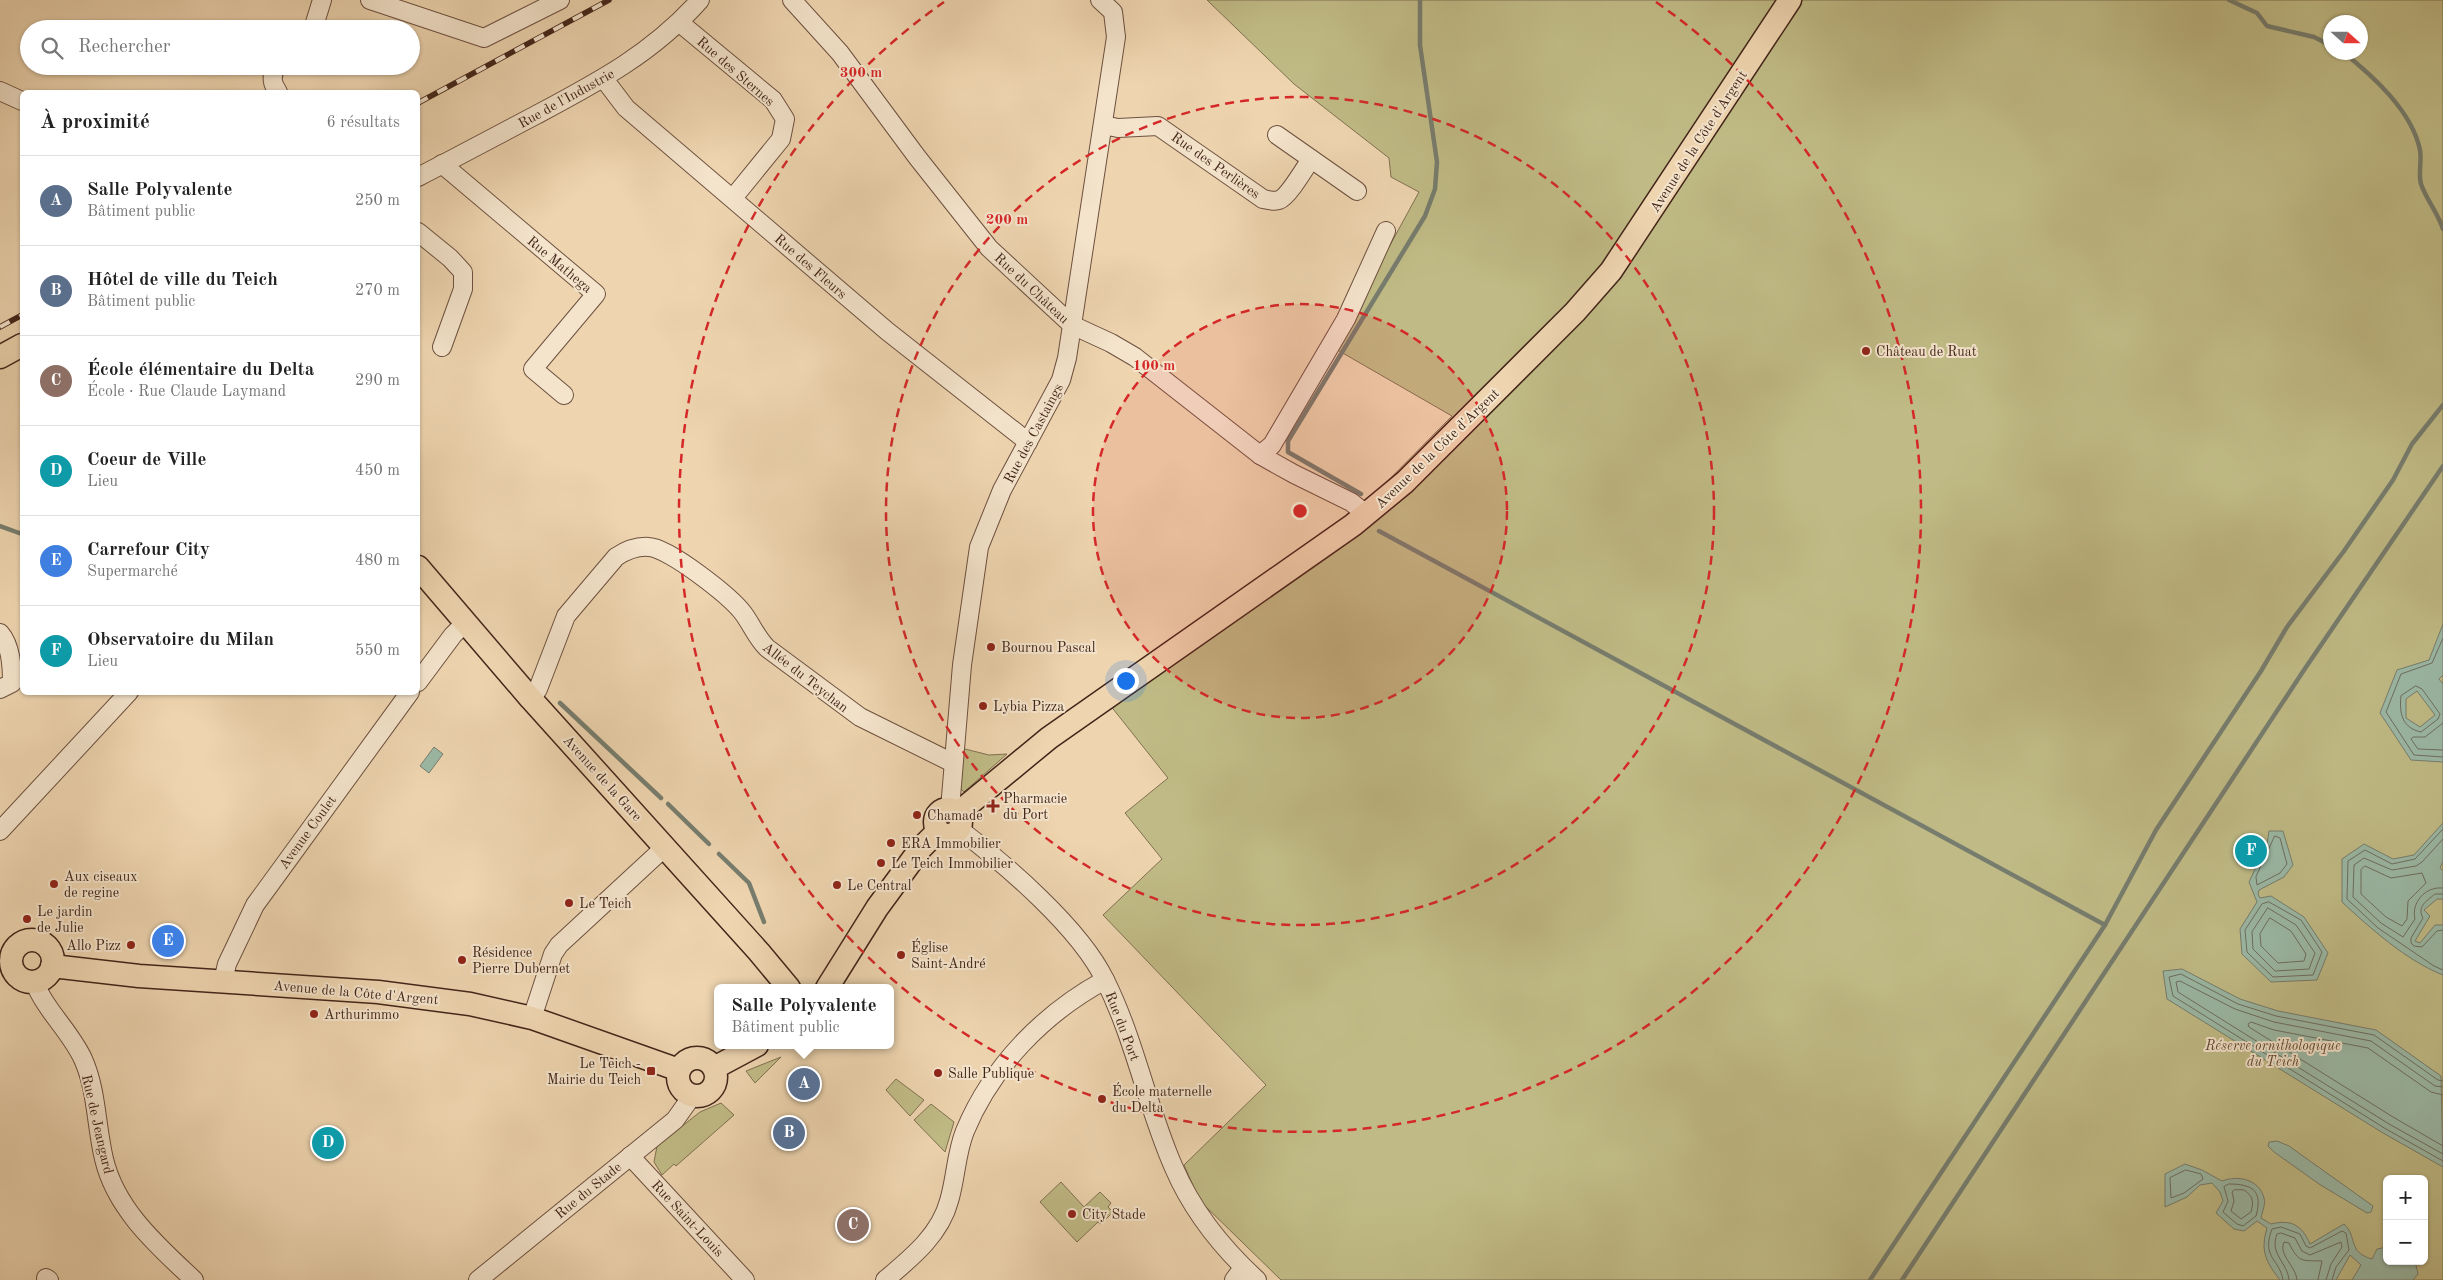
<!DOCTYPE html>
<html lang="fr">
<head>
<meta charset="utf-8">
<style>
  body { margin:0; font-family:"Old Standard TT",serif; background:#f6f6f6; color:#222 }
  .controls { position:absolute; right:15px; bottom:15px; display:grid; overflow:hidden; border-radius:8px; box-shadow:0 1px 4px #0004 }
  .controls button { width:45px; height:45px; display:grid; place-items:center; padding:0; border:0; border-bottom:1px solid #e0e0e0; background:#fff; color:#222; font:25px sans-serif }
  .compass { position:absolute; left:2323px; top:15px; width:45px; height:45px; border-radius:50%; background:#fff; box-shadow:0 1px 4px #0004; rotate:111deg }
  .you { position:absolute; left:1125px; top:680px; width:18px; height:18px; margin:-12px; border:4px solid #fff; border-radius:50%; background:#1a73e8; box-shadow:0 0 0 8px #1a73e833 }
  .badge { display:grid; place-items:center; width:32px; height:32px; border-radius:50%; background:#0b8043; color:#fff; font-size:16px; font-weight:700 }
  .pin { position:absolute; translate:-50% -50%; border:2px solid #fff; box-shadow:0 1px 5px #0006 }
  .popup { position:absolute; left:714px; top:984px; width:180px; height:65px; box-sizing:border-box; display:grid; place-content:center; border-radius:8px; background:#fff; filter:drop-shadow(0 1px 4px #0005); font-size:16px; white-space:nowrap; color:#767676 }
  .popup b { font-size:19px; color:#222 }
  .popup::after { content:''; position:absolute; left:50%; top:100%; margin-left:-10px; border:10px solid transparent; border-top-color:#fff }
  .list { margin:0; padding:0; list-style:none }
  h2 { display:flex; justify-content:space-between; align-items:center; height:65px; margin:0; padding:0 20px; font-size:21px }
  h2 small { font-size:16px; font-weight:400; color:#767676 }
  .list li { display:grid; grid-template-columns:32px 1fr auto; gap:15px; align-items:center; box-sizing:border-box; height:90px; padding:0 20px; border-top:1px solid #e0e0e0 }
  .list b { display:block; font-size:19px; white-space:nowrap }
  .list p { margin:0; font-size:16px; white-space:nowrap; color:#767676 }
  .list em { font-size:16px; font-style:normal; color:#767676 }
  .icon { flex:none; width:28px; height:28px; fill:none; stroke:currentColor; stroke-width:2; stroke-linecap:round; stroke-linejoin:round }
  .map { position:relative; flex:none; width:2443px; height:1280px; overflow:hidden }
  .search { position:absolute; background:#fff; box-shadow:0 1px 4px #0004; left:20px; top:20px; width:400px; height:55px; display:flex; align-items:center; gap:12px; box-sizing:border-box; padding:0 18px; border-radius:28px; color:#767676; font-size:19px }
  .panel { position:absolute; background:#fff; box-shadow:0 1px 4px #0004; left:20px; top:90px; width:400px; height:605px; border-radius:8px }
  .map>svg:first-child { display:block }
  .green { fill:#c0bb86; stroke:#817050; fill-rule:evenodd }
  .water { fill:#9bb9a6; stroke:#777d6e; fill-rule:evenodd }
  .lines { fill:none; stroke-linecap:round; stroke-linejoin:round }
  .shore { stroke:#6e6e60; stroke-width:1 }
  .stream { stroke:#777d6e; stroke-width:4.5 }
  .minor-casing { stroke:#6d503f; stroke-width:20 }
  .major-casing { stroke:#422419; stroke-width:25 }
  .minor { stroke:#f4e4cc; stroke-width:18 }
  .major { stroke:#eed5b0; stroke-width:22 }
  .rail-casing { stroke:#422419; stroke-width:5.5 }
  .rail { stroke:#f4e4cc; stroke-width:4; stroke-dasharray:11; stroke-linecap:butt }
  .ring { fill:none; stroke:#d62828; stroke-width:2.5; stroke-dasharray:9 6 }
  .poi-dot { fill:#8f2418; stroke:#f4e4cc; stroke-width:2 }
  .labels { text-anchor:middle; stroke-width:4; stroke-linejoin:round; paint-order:stroke }
  .street-label { font-size:14px; fill:#422419; stroke:#f4e4cc }
  .poi-label { font-size:14px; fill:#422419; stroke:#f4e4cc; text-anchor:start }
  .park-label { font-size:14px; font-style:italic; fill:#624a34; stroke:#f4e4cc }
  .centre { fill:#d62828; stroke:#f4e4cc; stroke-width:2.5 }
  .ring-label { font-size:15px; text-anchor:middle; font-weight:bold; fill:#d62828; stroke:#f4e4cc; stroke-width:4; stroke-linejoin:round; paint-order:stroke }
</style>
</head>
<body>
<div class="map">
<svg width="2443" height="1280" viewBox="0 0 2443 1280">
  <rect width="100%" height="100%" fill="#eed5b0"/>
  <filter id="stains"><feTurbulence type="fractalNoise" baseFrequency=".004" numOctaves="4"/><feColorMatrix values="0 0 0 0 .2 0 0 0 0 .09 0 0 0 0 .02 0 0 0 .5 -.17"/></filter>
  <radialGradient id="worn" r=".72"><stop offset=".6" stop-color="#630" stop-opacity="0"/><stop offset="1" stop-color="#630" stop-opacity=".3"/></radialGradient>
  <!-- green -->
  <g class="green">
    <path d="M 1207,0 L 2443,0 L 2443,1280 L 1281,1280 L 1200,1201 L 1184,1165 L 1266,1085 L 1103,915 L 1162,859 L 1125,813 L 1168,778 L 1102,695 L 1366,503 L 1452,416 L 1334,348 L 1419,192 L 1391,177 L 1389,158 L 1294,84 ZM 2330,22 L 2360,22 L 2360,52 L 2330,52 ZM 2387,1179 L 2424,1179 L 2424,1261 L 2387,1261 Z"/>
    <polygon points="965,749 989,755 1007,754 964,792 960,788 963,750"/>
    <polygon points="781,1057 755,1083 746,1071"/>
    <polygon points="896,1079 924,1100 910,1116 886,1090"/>
    <polygon points="721,1103 734,1115 676,1166 674,1164 662,1175 654,1162 657,1146 700,1112"/>
    <polygon points="931,1104 954,1122 945,1152 914,1120"/>
    <polygon points="1061,1182 1084,1207 1100,1192 1111,1203 1108,1207 1113,1212 1101,1224 1098,1222 1077,1242 1040,1202"/>
  </g>
  <!-- water -->
  <g class="water">
    <path d="M 2443,624 L 2443,675 L 2439,679 L 2443,684 L 2443,762 L 2411,760 L 2380,713 L 2397,670 L 2429,660 ZM 2417,691 L 2435,715 L 2420,727 L 2406,718 L 2406,699 Z"/>
    <polygon points="434,747 443,754 429,773 420,766"/>
    <path d="M 2443,823 L 2443,861 L 2440,868 L 2443,871 L 2443,899 L 2437,899 L 2424,910 L 2430,916 L 2415,941 L 2420,943 L 2435,925 L 2443,925 L 2443,975 C 2407,961 2370,928 2342,902 L 2342,859 L 2364,844 L 2393,859 L 2414,855 Z"/>
    <polygon points="2269,831 2283,831 2293,865 2284,877 2259,890 2258,894 2260,898 2271,896 2304,917 2328,953 2317,980 2271,982 2242,954 2240,929 2257,902 2249,882 2267,844"/>
    <polygon points="2182,969 2240,999 2278,1011 2376,1030 2441,1076 2443,1167 2383,1133 2167,999 2163,971"/>
    <polygon points="2277,1141 2289,1146 2373,1206 2371,1212 2367,1213 2319,1184 2274,1152 2268,1146 2269,1142"/>
    <path d="M 2185,1164 L 2202,1170 L 2222,1181 C 2238,1175 2259,1179 2264,1198 C 2266,1204 2262,1212 2261,1218 L 2271,1224 C 2291,1219 2302,1225 2310,1244 L 2344,1224 C 2358,1237 2347,1252 2372,1259 L 2377,1249 L 2387,1247 L 2387,1261 L 2415,1261 L 2418,1274 L 2413,1280 L 2352,1280 L 2361,1265 L 2350,1255 L 2336,1280 L 2280,1280 C 2266,1262 2260,1251 2267,1228 L 2257,1221 L 2244,1231 L 2234,1229 L 2216,1213 L 2223,1201 L 2220,1192 L 2212,1183 L 2200,1185 L 2187,1197 L 2165,1207 L 2165,1174 Z"/>
  </g>
  <g class="lines">
    <!-- shore -->
    <g class="shore">
      <polyline points="2443,638 2432,663 2401,674 2386,712 2414,755 2443,757"/>
      <path d="M 2416,686 L 2422,689 L 2440,714 L 2438,719 L 2421,732 C 2402,728 2399,713 2401,696 Z"/>
      <polyline points="2443,723 2425,737 2413,737 2411,739 2418,749 2443,750"/>
      <polyline points="2443,829 2415,859 2392,864 2365,850 2348,861 2347,899 2378,928 2434,966 2443,970"/>
      <polygon points="2275,836 2280,838 2287,864 2280,873 2257,885 2256,877"/>
      <path d="M 2443,839 L 2422,862 L 2416,866 L 2392,870 L 2364,858 L 2354,865 L 2353,897 L 2381,923 L 2403,937 L 2415,919 C 2411,903 2425,886 2443,888"/>
      <polygon points="2365,866 2391,878 2422,873 2426,883 2408,901 2407,919 2402,926 2386,917 2361,894 2361,870"/>
      <path d="M 2443,894 L 2435,894 C 2425,902 2417,907 2423,918 L 2411,938 L 2411,943 L 2414,946 L 2422,947 L 2437,931 L 2443,930"/>
      <polygon points="2269,902 2301,920 2322,952 2313,975 2273,977 2247,952 2245,930 2262,904"/>
      <polygon points="2268,908 2296,925 2315,953 2309,969 2275,971 2253,949 2252,932"/>
      <polygon points="2270,918 2291,931 2306,954 2304,961 2278,963 2261,946 2260,934"/>
      <polyline points="2443,1081 2438,1080 2374,1035 2276,1016 2238,1004 2181,974 2169,977 2173,996 2386,1129 2443,1161"/>
      <polyline points="2443,1087 2435,1086 2371,1041 2274,1022 2235,1009 2180,981 2176,982 2178,992 2389,1124 2443,1154"/>
      <polyline points="2443,1095 2431,1092 2368,1048 2274,1030 2251,1022 2248,1024 2249,1027 2393,1117 2443,1146"/>
      <polygon points="2186,1170 2201,1174 2203,1179 2184,1193 2171,1198 2170,1178"/>
      <path d="M 2229,1184 C 2253,1184 2263,1191 2256,1216 L 2243,1226 L 2237,1224 L 2223,1212 L 2228,1201 L 2224,1187 Z"/>
      <path d="M 2244,1190 C 2253,1196 2254,1201 2251,1212 L 2241,1219 L 2231,1211 L 2234,1201 L 2232,1192 L 2234,1190 Z"/>
      <path d="M 2283,1280 C 2280,1259 2261,1258 2272,1229 L 2281,1227 L 2300,1234 L 2306,1246 L 2310,1248 L 2342,1231 L 2346,1233 L 2349,1250 L 2336,1267 L 2332,1280"/>
      <path d="M 2289,1280 C 2288,1263 2269,1254 2277,1234 L 2281,1233 L 2295,1238 L 2302,1251 L 2310,1255 L 2341,1242 L 2342,1247 L 2331,1264 L 2326,1280"/>
      <path d="M 2297,1280 C 2296,1266 2278,1255 2284,1242 L 2289,1243 C 2299,1264 2303,1260 2322,1261 L 2318,1280"/>
    </g>
    <!-- stream -->
    <g class="stream">
      <polyline points="2229,0 2257,13 2267,26 2314,37 2330,45"/>
      <path d="M 2343,52 C 2373,76 2412,111 2420,150 C 2422,161 2418,174 2421,184 C 2426,199 2438,213 2443,229"/>
      <polyline points="1361,494 1288,452 1288,441 1425,216 1435,189 1437,162 1420,45 1420,0"/>
      <polyline points="0,526 22,534"/>
      <polyline points="1379,531 2105,925"/>
      <polyline points="560,703 661,798"/>
      <polyline points="668,804 709,844"/>
      <polyline points="719,854 749,883 764,922"/>
      <polyline points="1870,1280 2105,925 2156,830 2261,671 2287,627 2344,551 2393,480 2412,444 2443,405"/>
      <polyline points="1902,1280 2304,670 2443,466"/>
    </g>
    <!-- minor casing -->
    <g class="minor-casing">
      <g id="minor">
        <polyline points="370,0 484,38 560,0"/>
        <polyline points="792,0 840,53 917,157 989,248 1072,325 1111,343 1135,357 1260,455 1294,474 1351,502 1366,514"/>
        <polyline points="680,23 773,100 785,119 781,139 733,198"/>
        <polyline points="313,29 322,0"/>
        <path d="M 277,66 C 270,75 272,84 278,92"/>
        <polyline points="604,79 626,108 887,331 1028,442"/>
        <polyline points="0,91 22,101"/>
        <path d="M 1103,125 L 1118,128 L 1158,126 L 1263,199 C 1268,200 1274,202 1279,200 C 1288,197 1305,168 1311,159"/>
        <polyline points="1277,135 1357,191"/>
        <polyline points="442,164 596,294 533,369 564,395"/>
        <path d="M 418,177 C 457,157 496,136 536,115 C 598,82 653,53 700,0"/>
        <polyline points="418,232 450,258 463,272 463,289 442,347"/>
        <polyline points="1260,455 1272,445 1346,319 1386,231"/>
        <path d="M 0,633 C 11,646 12,666 12,683 L 0,689"/>
        <polyline points="418,682 453,635 466,622"/>
        <path d="M 531,699 L 538,689 L 566,616 L 616,557 C 625,551 637,546 649,547 C 669,548 730,596 743,613 C 752,625 756,637 767,648 L 860,717 L 953,763"/>
        <polyline points="950,809 962,665 979,547 1002,490 1061,380 1067,358 1116,37 1113,12 1100,0"/>
        <path d="M 959,829 C 1005,864 1080,928 1105,980 C 1135,1040 1147,1107 1174,1168 C 1193,1212 1222,1248 1257,1280"/>
        <polyline points="0,831 129,692"/>
        <path d="M 34,981 C 45,1010 70,1031 83,1059 C 97,1090 96,1126 104,1159 C 116,1210 158,1246 194,1280"/>
        <polyline points="223,981 227,964 255,905 410,692"/>
        <polyline points="532,1018 553,954 559,945 665,847"/>
        <polyline points="630,1156 745,1280"/>
        <polyline points="46,1278 49,1280"/>
        <polyline points="478,1280 675,1120 692,1096"/>
        <path d="M 885,1280 C 911,1258 940,1235 949,1201 C 956,1178 956,1153 965,1131 C 992,1066 1044,1013 1105,980"/>
        <polyline points="1234,1280 1243,1268"/>
      </g>
    </g>
    <!-- major casing -->
    <g class="major-casing">
      <g id="major">
        <polyline points="0,357 22,345"/>
        <polyline points="418,567 531,699 759,952 789,988"/>
        <circle cx="948" cy="822" r="13"/>
        <polyline points="958,813 1049,738 1353,525 1405,482 1575,312 1611,271 1790,0"/>
        <circle cx="32" cy="961" r="21"/>
        <polyline points="52,966 139,976 378,992 470,1004 532,1018 679,1070"/>
        <polyline points="827,988 877,908 921,848 938,831"/>
        <circle cx="697" cy="1077" r="19"/>
        <polyline points="714,1068 757,1045"/>
      </g>
    </g>
    <!-- minor -->
    <use href="#minor" class="minor"/>
    <!-- major -->
    <use href="#major" class="major"/>
    <!-- rail casing -->
    <g class="rail-casing">
      <g id="rail">
        <polyline points="418,103 609,0"/>
        <polyline points="0,327 22,315"/>
      </g>
    </g>
    <!-- rail -->
    <use href="#rail" class="rail"/>
  </g>
  <!-- distance rings -->
  <circle cx="1300" cy="511" r="207" fill="#d62828" fill-opacity=".12"/>
  <g class="ring">
    <circle cx="1300" cy="511" r="207"/>
    <circle cx="1300" cy="511" r="414"/>
    <path d="M1656 2A621 621 0 1 1 944 2"/>
  </g>
  <!-- markers -->
  <g class="poi-dot">
    <circle cx="1866" cy="351" r="5"/>
    <circle cx="991" cy="647" r="5"/>
    <circle cx="983" cy="706" r="5"/>
    <path d="M990.5 798.5h5v5h5v5h-5v5h-5v-5h-5v-5h5z"/>
    <circle cx="917" cy="815" r="5"/>
    <circle cx="891" cy="843" r="5"/>
    <circle cx="881" cy="863" r="5"/>
    <circle cx="54" cy="884" r="5"/>
    <circle cx="837" cy="885" r="5"/>
    <circle cx="569" cy="903" r="5"/>
    <circle cx="27" cy="919" r="5"/>
    <circle cx="131" cy="945" r="5"/>
    <circle cx="901" cy="955" r="5"/>
    <circle cx="462" cy="960" r="5"/>
    <circle cx="314" cy="1014" r="5"/>
    <rect x="646" y="1066" width="10" height="10" rx="2.5"/>
    <circle cx="938" cy="1073" r="5"/>
    <circle cx="1102" cy="1099" r="5"/>
    <circle cx="1072" cy="1214" r="5"/>
  </g>
  <g class="labels">
    <!-- street labels -->
    <g class="street-label">
      <text transform="translate(736 71) rotate(41)" y="5">Rue des Sternes</text>
      <text transform="translate(566 98) rotate(-29)" y="5">Rue de l'Industrie</text>
      <text transform="translate(1698 141) rotate(-57)" y="5">Avenue de la Côte d'Argent</text>
      <text transform="translate(1216 165) rotate(35)" y="5">Rue des Perlières</text>
      <text transform="translate(560 264) rotate(40)" y="5">Rue Mathega</text>
      <text transform="translate(811 266) rotate(41)" y="5">Rue des Fleurs</text>
      <text transform="translate(1032 288) rotate(43)" y="5">Rue du Château</text>
      <text transform="translate(1033 433) rotate(-62)" y="5">Rue des Castaings</text>
      <text transform="translate(1437 448) rotate(-44)" y="5">Avenue de la Côte d'Argent</text>
      <text transform="translate(806 677) rotate(38)" y="5">Allée du Teychan</text>
      <text transform="translate(603 778) rotate(48)" y="5">Avenue de la Gare</text>
      <text transform="translate(307 832) rotate(-54)" y="5">Avenue Coulet</text>
      <text transform="translate(356 992) rotate(5)" y="5">Avenue de la Côte d'Argent</text>
      <text transform="translate(1123 1026) rotate(69)" y="5">Rue du Port</text>
      <text transform="translate(98 1124) rotate(77)" y="5">Rue de Jeangard</text>
      <text transform="translate(588 1190) rotate(-39)" y="5">Rue du Stade</text>
      <text transform="translate(688 1218) rotate(47)" y="5">Rue Saint-Louis</text>
    </g>
    <!-- poi labels -->
    <g class="poi-label">
      <text x="1876" y="356">Château de Ruat</text>
      <text x="1001" y="652">Bournou Pascal</text>
      <text x="993" y="711">Lybia Pizza</text>
      <text x="1003" y="803">Pharmacie<tspan x="1003" dy="16">du Port</tspan></text>
      <text x="927" y="820">Chamade</text>
      <text x="901" y="848">ERA Immobilier</text>
      <text x="891" y="868">Le Teich Immobilier</text>
      <text x="64" y="881">Aux ciseaux<tspan x="64" dy="16">de regine</tspan></text>
      <text x="847" y="890">Le Central</text>
      <text x="579" y="908">Le Teich</text>
      <text x="37" y="916">Le jardin<tspan x="37" dy="16">de Julie</tspan></text>
      <text x="121" y="950" text-anchor="end">Allo Pizz</text>
      <text x="911" y="952">Église<tspan x="911" dy="16">Saint-André</tspan></text>
      <text x="472" y="957">Résidence<tspan x="472" dy="16">Pierre Dubernet</tspan></text>
      <text x="324" y="1019">Arthurimmo</text>
      <text x="641" y="1068" text-anchor="end">Le Teich -<tspan x="641" dy="16">Mairie du Teich</tspan></text>
      <text x="948" y="1078">Salle Publique</text>
      <text x="1112" y="1096">École maternelle<tspan x="1112" dy="16">du Delta</tspan></text>
      <text x="1082" y="1219">City Stade</text>
    </g>
    <!-- park labels -->
    <g class="park-label">
      <text x="2273" y="1050">Réserve ornithologique<tspan x="2273" dy="16">du Teich</tspan></text>
    </g>
  </g>
  <circle cx="1300" cy="511" r="8" class="centre"/>
  <g class="ring-label">
    <text x="861" y="77">300 m</text>
    <text x="1007" y="224">200 m</text>
    <text x="1154" y="370">100 m</text>
  </g>
  <rect width="100%" height="100%" filter="url(#stains)"/>
  <rect width="100%" height="100%" fill="url(#worn)"/>
</svg>
<div class="controls">
<button>+</button>
<button>−</button>
</div>
<svg class="compass" viewBox="-18 -18 36 36"><path d="M0-13l5 13h-10z" fill="#e53935"/><path d="M0 13l5-13h-10z" fill="#767676"/></svg>
<div class="you"></div>
<div class="pin badge" style="left:804px;top:1084px;background:#5c6f8a">A</div>
<div class="popup"><b>Salle Polyvalente</b>Bâtiment public</div>
<div class="pin badge" style="left:789px;top:1133px;background:#5c6f8a">B</div>
<div class="pin badge" style="left:853px;top:1225px;background:#8d6e63">C</div>
<div class="pin badge" style="left:328px;top:1143px;background:#0f9aa8">D</div>
<div class="pin badge" style="left:168px;top:941px;background:#3f7fe0">E</div>
<div class="pin badge" style="left:2251px;top:851px;background:#0f9aa8">F</div>
<div class="search"><svg class="icon" aria-label="search" viewBox="0 0 24 24"><circle cx="10" cy="10" r="6"/><path d="M15 15l6 6"/></svg>Rechercher</div>
<section class="panel">
<h2>À proximité<small>6 résultats</small></h2>
<ul class="list">
<li><span class="badge" style="background:#5c6f8a">A</span><div><b>Salle Polyvalente</b><p>Bâtiment public</p></div><em>250 m</em></li>
<li><span class="badge" style="background:#5c6f8a">B</span><div><b>Hôtel de ville du Teich</b><p>Bâtiment public</p></div><em>270 m</em></li>
<li><span class="badge" style="background:#8d6e63">C</span><div><b>École élémentaire du Delta</b><p>École · Rue Claude Laymand</p></div><em>290 m</em></li>
<li><span class="badge" style="background:#0f9aa8">D</span><div><b>Coeur de Ville</b><p>Lieu</p></div><em>450 m</em></li>
<li><span class="badge" style="background:#3f7fe0">E</span><div><b>Carrefour City</b><p>Supermarché</p></div><em>480 m</em></li>
<li><span class="badge" style="background:#0f9aa8">F</span><div><b>Observatoire du Milan</b><p>Lieu</p></div><em>550 m</em></li>
</ul>
</section>
</div>
</body>
</html>
